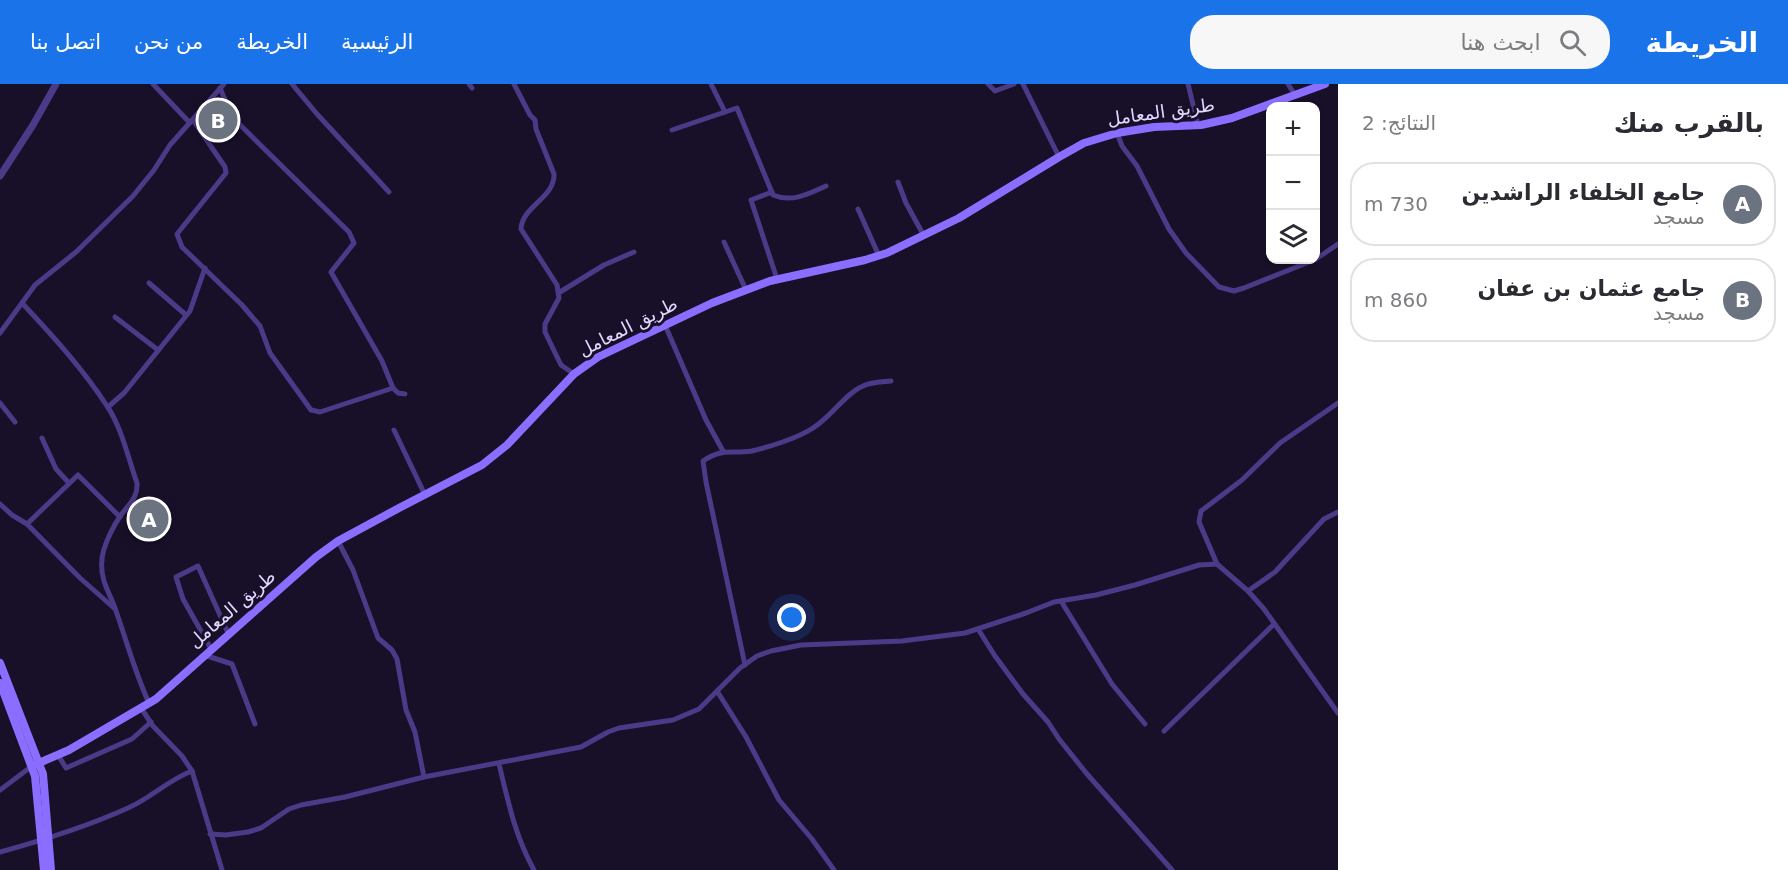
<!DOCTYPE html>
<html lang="ar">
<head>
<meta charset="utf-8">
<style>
  body { margin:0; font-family:"DejaVu Sans","Noto Sans Arabic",sans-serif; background:#f7f7f7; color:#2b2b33; direction:rtl }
  .controls { position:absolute; right:18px; top:18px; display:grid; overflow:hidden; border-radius:12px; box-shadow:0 2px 4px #0004 }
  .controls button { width:54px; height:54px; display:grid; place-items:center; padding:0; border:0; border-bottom:2px solid #e1e1e2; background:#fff; color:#2b2b33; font:30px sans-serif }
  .you { position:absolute; left:792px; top:534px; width:21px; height:21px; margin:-15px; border:4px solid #fff; border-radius:50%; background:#1a73e8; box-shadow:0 0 0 9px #1a73e833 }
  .badge { display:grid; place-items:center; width:39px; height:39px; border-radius:50%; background:#1a73e8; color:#fff; font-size:20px; font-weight:700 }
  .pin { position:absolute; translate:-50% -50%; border:3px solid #fff; box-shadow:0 2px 6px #0006 }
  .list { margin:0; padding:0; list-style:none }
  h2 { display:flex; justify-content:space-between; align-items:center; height:78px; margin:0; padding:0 24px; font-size:26px }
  h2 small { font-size:20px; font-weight:400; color:#7c7c81 }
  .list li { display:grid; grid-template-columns:39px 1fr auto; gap:18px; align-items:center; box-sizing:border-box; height:84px; margin:0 12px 12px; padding:0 12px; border:2px solid #e1e1e2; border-radius:24px }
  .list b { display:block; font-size:22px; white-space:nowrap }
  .list p { margin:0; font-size:20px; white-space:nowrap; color:#7c7c81 }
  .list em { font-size:20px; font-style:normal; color:#7c7c81 }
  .icon { flex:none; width:33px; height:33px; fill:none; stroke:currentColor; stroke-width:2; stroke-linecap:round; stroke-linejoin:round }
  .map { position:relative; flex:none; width:1338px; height:786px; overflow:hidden; direction:ltr }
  header { display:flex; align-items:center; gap:36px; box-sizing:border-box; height:84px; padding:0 30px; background:#1a73e8; color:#fff }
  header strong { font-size:28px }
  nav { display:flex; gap:33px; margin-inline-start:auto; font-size:21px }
  .search { width:420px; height:54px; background:#f7f7f7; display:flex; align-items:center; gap:15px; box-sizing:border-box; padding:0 21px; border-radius:24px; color:#7c7c81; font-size:22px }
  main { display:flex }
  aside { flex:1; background:#fff }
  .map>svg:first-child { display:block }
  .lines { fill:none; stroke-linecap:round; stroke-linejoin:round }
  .minor { stroke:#4b3a88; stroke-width:5 }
  .tertiary { stroke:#4b3a88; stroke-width:7 }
  .secondary { stroke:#8b6eff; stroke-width:8 }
  .labels { text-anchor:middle; stroke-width:6; stroke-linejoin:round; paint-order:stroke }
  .street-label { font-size:18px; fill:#e3d7ff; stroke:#181029 }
</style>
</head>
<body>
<header>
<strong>الخريطة</strong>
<div class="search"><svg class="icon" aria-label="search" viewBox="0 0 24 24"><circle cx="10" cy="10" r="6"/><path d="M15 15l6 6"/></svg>ابحث هنا</div>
<nav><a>الرئيسية</a><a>الخريطة</a><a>من نحن</a><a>اتصل بنا</a></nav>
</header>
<main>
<aside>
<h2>بالقرب منك<small>النتائج: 2</small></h2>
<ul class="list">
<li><span class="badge" style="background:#6b7280">A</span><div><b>جامع الخلفاء الراشدين</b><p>مسجد</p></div><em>730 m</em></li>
<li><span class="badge" style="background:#6b7280">B</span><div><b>جامع عثمان بن عفان</b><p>مسجد</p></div><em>860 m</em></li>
</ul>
</aside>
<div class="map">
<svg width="1338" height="786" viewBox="0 0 1338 786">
  <rect width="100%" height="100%" fill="#181029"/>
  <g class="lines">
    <!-- minor -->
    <g class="minor">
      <polyline points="153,0 190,39"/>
      <polyline points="292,0 317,30 389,108"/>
      <polyline points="469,0 472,4"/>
      <path d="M 514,0 L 530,31 L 535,36 L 536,45 L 554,90 C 555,114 522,122 521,145 L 557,201 L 559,214 L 545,240 L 545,248 L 561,281 L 574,290"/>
      <path d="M 711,0 L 725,28 L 737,24 L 773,111 C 792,119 808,110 826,102"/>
      <polyline points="988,0 995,7 1014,0"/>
      <polyline points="1023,0 1059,73"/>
      <polyline points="1188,0 1198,41"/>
      <polyline points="1288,0 1295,11"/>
      <polyline points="220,4 233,34 349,148 354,159 331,188 382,277 393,304 398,309 405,310"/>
      <polyline points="193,36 225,83 226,89 177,150 182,163 242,221 260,242 270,269 311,326 320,328 393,304"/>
      <polyline points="672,46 725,28"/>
      <polyline points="1117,49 1122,62 1137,82 1169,145 1186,169 1219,203 1234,207 1244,204 1314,176"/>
      <polyline points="898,98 906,119 924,152"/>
      <polyline points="772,108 751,116 777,195"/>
      <polyline points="858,125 879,172"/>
      <polyline points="724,158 746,206"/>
      <polyline points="1316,175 1338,160"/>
      <polyline points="149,199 186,231"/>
      <polyline points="560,208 604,181 634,168"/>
      <path d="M 22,219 C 52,251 83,285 107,322 C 122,344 128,374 137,399 C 138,414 129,420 121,431 C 114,441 108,453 104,465 C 101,475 101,487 104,497 C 107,507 113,517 116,527 C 127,558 135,589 149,619"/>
      <polyline points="115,233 158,266"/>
      <polyline points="665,241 706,336 723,367"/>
      <polyline points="0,249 35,201 76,168 133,112 154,86 170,61 224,0"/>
      <polyline points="0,319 15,338"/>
      <polyline points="1338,319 1280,359 1242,396 1201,427 1199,438 1217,480 1248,507 1264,525 1338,629"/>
      <polyline points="108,323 124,309 190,227 205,184"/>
      <polyline points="394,346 425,411"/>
      <polyline points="42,354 56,385 69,399"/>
      <polyline points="0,420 12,431 27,440 80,494 114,524"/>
      <polyline points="27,440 78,391 120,433"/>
      <polyline points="338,457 353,486 378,554 392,566 397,575 406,626 415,648 424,693"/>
      <polyline points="1248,507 1275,488 1324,435 1338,428"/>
      <polyline points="1061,517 1112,600 1145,640"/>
      <polyline points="978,545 995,572 1023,610 1048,638 1059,655 1087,690 1172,786"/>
      <polyline points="211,565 183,515 176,493 198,482 228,549"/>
      <polyline points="204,571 232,580 255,640"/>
      <path d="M 745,581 L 706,398 L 703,377 C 722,364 730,370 752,367 C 769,363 798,354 813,344 C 829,335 847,308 863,302 C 871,298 882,298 891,297"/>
      <polyline points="717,607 746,653 779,716 812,755 834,786"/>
      <polyline points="141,624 153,642 182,672 192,687 222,786"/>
      <polyline points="1164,647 1274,540"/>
      <polyline points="58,671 66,684 132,655 151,638"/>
      <path d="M 499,680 C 508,717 515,752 534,786"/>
      <polyline points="0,706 32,682"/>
      <polyline points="210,750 226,751 248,748 261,744 289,725 301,721 345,713 424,693 581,663 608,648 619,644 673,636 699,625 740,584 757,572 771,567 801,561 902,557 965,549 1026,529 1054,518 1096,511 1135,501 1199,481 1217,480"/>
      <path d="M 0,768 C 44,756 86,743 128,724 C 151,714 168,696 192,687"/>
    </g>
    <!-- tertiary -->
    <polyline class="tertiary" points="0,92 33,41 56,0"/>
    <!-- secondary -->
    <g class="secondary">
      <polyline points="0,579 43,690 51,786"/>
      <polyline points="0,599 35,692 44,786"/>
      <polyline points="32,682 69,666 156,615 316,473 338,457 399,424 482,381 507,361 574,290 598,273 712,219 770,197 865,176 887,169 959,134 1059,73 1084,59 1117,49 1154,43 1201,41 1232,34 1325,0"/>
    </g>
  </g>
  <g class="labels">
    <!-- street labels -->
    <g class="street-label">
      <text transform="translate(1161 28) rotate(-8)" y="6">طريق المعامل</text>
      <text transform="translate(628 243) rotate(-27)" y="6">طريق المعامل</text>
      <text transform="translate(232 525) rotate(-41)" y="6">طريق المعامل</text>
    </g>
  </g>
</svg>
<div class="controls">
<button>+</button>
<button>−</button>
<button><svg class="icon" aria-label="layers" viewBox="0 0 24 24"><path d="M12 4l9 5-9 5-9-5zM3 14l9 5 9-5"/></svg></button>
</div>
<div class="you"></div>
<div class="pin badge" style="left:149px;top:435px;background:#6b7280">A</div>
<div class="pin badge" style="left:218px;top:36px;background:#6b7280">B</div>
</div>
</main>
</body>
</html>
